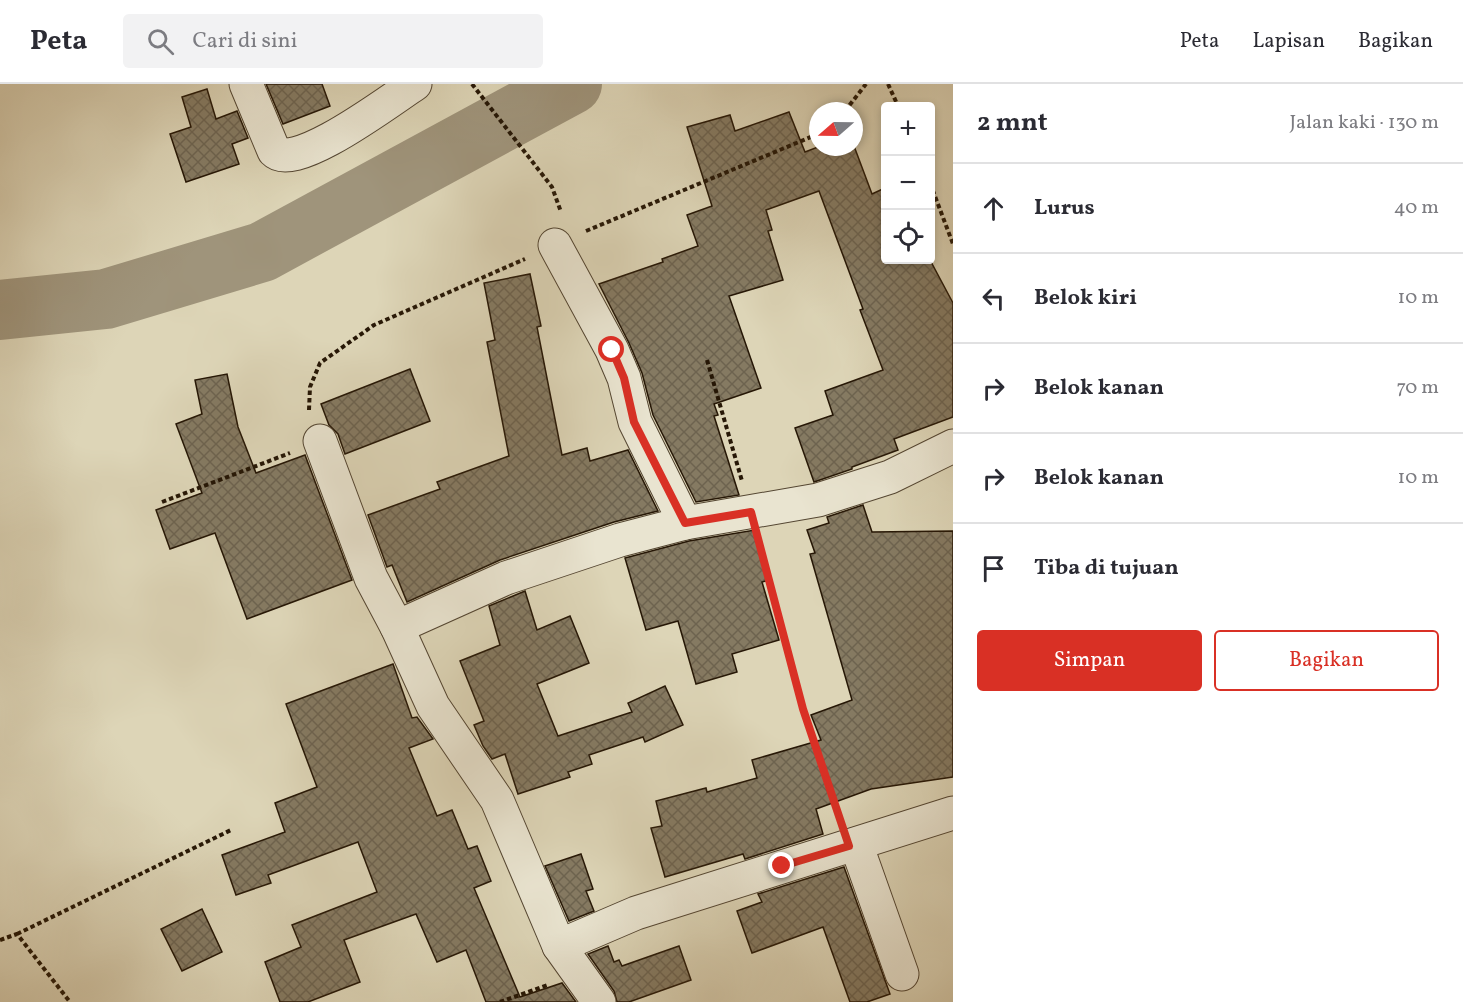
<!DOCTYPE html>
<html lang="id">
<head>
<meta charset="utf-8">
<style>
  body { margin:0; font-family:Vollkorn,serif; background:#f2f2f3; color:#2b2b33 }
  .controls { position:absolute; right:18px; top:18px; display:grid; overflow:hidden; border-radius:6px; box-shadow:0 3px 9px #0003 }
  .controls button { width:54px; height:54px; display:grid; place-items:center; padding:0; border:0; border-bottom:2px solid #e1e1e2; background:#fff; color:#2b2b33; font:30px sans-serif }
  .compass { position:absolute; left:809px; top:18px; width:54px; height:54px; border-radius:50%; background:#fff; box-shadow:0 3px 9px #0003; rotate:250deg }
  .stop { position:absolute; width:18px; height:18px; margin:-14px; border:4px solid #d93025; border-radius:50%; background:#fff }
  .stop.end { background:#d93025; border-color:#fff; box-shadow:0 2px 6px #0008 }
  .list { margin:0; padding:0; list-style:none }
  h2 { display:flex; justify-content:space-between; align-items:center; height:78px; margin:0; padding:0 24px; font-size:26px }
  h2 small { font-size:20px; font-weight:400; color:#7c7c81 }
  .list li { display:grid; grid-template-columns:39px 1fr auto; gap:18px; align-items:center; box-sizing:border-box; height:90px; padding:0 24px; border-top:2px solid #e1e1e2 }
  .list b { display:block; font-size:22px; white-space:nowrap }
  .list em { font-size:20px; font-style:normal; color:#7c7c81 }
  .actions { display:flex; gap:12px; padding:18px 24px }
  .actions a { flex:1; padding:14px 0; border:2px solid #d93025; border-radius:6px; text-align:center; font-size:21px; color:#d93025 }
  .actions .main { background:#d93025; color:#fff }
  .icon { flex:none; width:33px; height:33px; fill:none; stroke:currentColor; stroke-width:2; stroke-linecap:round; stroke-linejoin:round }
  .map { position:relative; flex:none; width:953px; height:918px; overflow:hidden }
  header { display:flex; align-items:center; gap:36px; box-sizing:border-box; height:84px; padding:0 30px; background:#fff; border-bottom:2px solid #e1e1e2 }
  header strong { font-size:28px }
  nav { display:flex; gap:33px; margin-inline-start:auto; font-size:21px }
  .search { width:420px; height:54px; background:#f2f2f3; display:flex; align-items:center; gap:15px; box-sizing:border-box; padding:0 21px; border-radius:6px; color:#7c7c81; font-size:22px }
  main { display:flex }
  aside { flex:1; background:#fff }
  .map>svg:first-child { display:block }
  .lines { fill:none; stroke-linecap:round; stroke-linejoin:round }
  .river { stroke:#9f947b; stroke-width:60 }
  .building { fill:url(#building-cross-hatch); stroke:#261706; stroke-width:1.5 }
  .minor-casing { stroke:#544632; stroke-width:35 }
  .path { stroke:#261706; stroke-width:4; stroke-dasharray:4.5 3; stroke-linecap:butt }
  .minor { stroke:#e9e4d0; stroke-width:33 }
  .route { stroke:#d93025; stroke-width:8 }
</style>
</head>
<body>
<header>
<strong>Peta</strong>
<div class="search"><svg class="icon" aria-label="search" viewBox="0 0 24 24"><circle cx="10" cy="10" r="6"/><path d="M15 15l6 6"/></svg>Cari di sini</div>
<nav><a>Peta</a><a>Lapisan</a><a>Bagikan</a></nav>
</header>
<main>
<div class="map">
<svg width="953" height="918" viewBox="0 0 953 918">
  <defs>
    <pattern id="building-cross-hatch" width="8" height="8" patternUnits="userSpaceOnUse" patternTransform="scale(1.5)"><rect width="8" height="8" fill="#857a62"/><path d="M0 0l8 8M0 8l8-8" fill="none" stroke="#6d634f"/></pattern>
  </defs>
  <rect width="100%" height="100%" fill="#ddd5b7"/>
  <filter id="stains"><feTurbulence type="fractalNoise" baseFrequency=".00333" numOctaves="4"/><feColorMatrix values="0 0 0 0 .2 0 0 0 0 .09 0 0 0 0 .02 0 0 0 .5 -.17"/></filter>
  <radialGradient id="worn" r=".72"><stop offset=".6" stop-color="#630" stop-opacity="0"/><stop offset="1" stop-color="#630" stop-opacity=".3"/></radialGradient>
  <g class="lines">
    <!-- river -->
    <polyline class="river" points="0,226 106,215 262,168 572,0"/>
  </g>
  <!-- building -->
  <g class="building">
    <polygon points="266,0 322,0 330,22 283,40"/>
    <polygon points="207,5 216,35 237,27 248,54 232,60 239,80 186,98 170,50 191,43 182,13"/>
    <polygon points="789,28 805,68 818,63 854,62 872,110 885,104 885,176 930,176 953,219 953,333 894,355 898,366 852,383 852,385 814,398 795,344 833,331 825,307 883,286 860,226 863,225 819,107 766,126 772,146 768,147 783,196 729,212 761,304 714,320 718,331 714,332 739,411 696,418 653,331 642,289 629,259 599,200 663,178 662,175 698,162 687,131 712,122 687,43 730,31 735,47"/>
    <polygon points="530,190 541,242 537,243 562,371 587,364 590,377 628,366 658,427 614,438 500,476 407,518 392,481 387,483 368,431 440,405 437,398 509,372 487,258 495,256 484,199"/>
    <polygon points="410,285 430,337 345,370 338,350 329,341 321,320"/>
    <polygon points="227,290 238,343 256,389 305,371 352,496 247,535 215,449 170,465 156,426 202,409 176,340 202,330 195,296"/>
    <polygon points="863,421 872,448 953,447 953,693 871,705 816,725 823,750 745,775 743,770 665,793 651,744 662,742 656,717 706,704 707,708 757,694 752,676 821,656 811,631 852,616 810,470 815,469 807,446 829,439 827,433"/>
    <polygon points="755,446 769,496 762,498 779,556 732,570 737,588 696,600 678,537 646,546 625,474 689,457"/>
    <polygon points="525,507 537,546 570,532 589,579 537,600 558,652 632,628 628,619 665,602 683,641 645,658 643,653 589,671 592,680 568,688 570,693 518,710 505,670 492,675 483,662 474,641 484,637 460,577 500,561 489,522"/>
    <polygon points="393,580 412,634 417,633 433,655 409,664 437,732 452,726 468,765 477,762 491,797 474,804 520,913 562,899 576,918 486,918 466,866 437,878 416,830 344,856 360,898 308,918 280,918 265,878 301,863 292,841 377,808 358,758 268,791 271,799 236,811 222,771 285,748 275,719 317,703 286,620"/>
    <polygon points="581,770 593,805 586,807 594,827 569,837 545,782"/>
    <polygon points="844,783 890,910 867,918 850,918 823,843 752,869 737,827 762,818 758,810"/>
    <polygon points="202,825 222,868 182,887 161,845"/>
    <polygon points="608,862 614,878 619,876 622,882 679,862 691,896 629,918 617,918 614,907 588,870"/>
  </g>
  <g class="lines">
    <!-- minor casing -->
    <g class="minor-casing">
      <g id="minor">
        <path d="M 246,0 L 274,67 C 295,89 393,14 415,0"/>
        <polyline points="555,161 612,266 624,294 635,338 685,439"/>
        <polyline points="320,357 371,494 397,543 433,622 497,716 559,862 599,918"/>
        <polyline points="397,543 506,494 620,456 685,439 818,416 890,393 953,362"/>
        <polyline points="856,760 902,890"/>
        <polyline points="559,862 636,829 953,729"/>
      </g>
    </g>
    <!-- path -->
    <g class="path">
      <polyline points="472,0 552,103 561,128"/>
      <polyline points="888,0 898,22"/>
      <polyline points="845,27 866,0"/>
      <polyline points="930,99 953,160"/>
      <polyline points="586,147 818,50"/>
      <polyline points="707,276 742,397"/>
      <polyline points="309,326 310,303 320,279 374,241 525,175"/>
      <polyline points="162,418 290,369"/>
      <polyline points="759,459 803,625 839,731"/>
      <polyline points="17,850 231,746"/>
      <polyline points="0,856 17,850 70,918"/>
      <polyline points="500,918 548,901"/>
    </g>
    <!-- minor -->
    <use href="#minor" class="minor"/>
  </g>
  <g class="lines">
    <!-- route -->
    <polyline class="route" points="612,266 624,294 634,338 685,439 751,428 803,625 849,762 782,782"/>
  </g>
  <rect width="100%" height="100%" filter="url(#stains)"/>
  <rect width="100%" height="100%" fill="url(#worn)"/>
</svg>
<div class="controls">
<button>+</button>
<button>−</button>
<button><svg class="icon" aria-label="locate" viewBox="0 0 24 24"><circle cx="12" cy="12" r="6"/><path d="M12 2v4M12 18v4M2 12h4M18 12h4"/></svg></button>
</div>
<svg class="compass" viewBox="-18 -18 36 36"><path d="M0-13l5 13h-10z" fill="#e53935"/><path d="M0 13l5-13h-10z" fill="#7c7c81"/></svg>
<div class="stop" style="left:612px;top:266px"></div>
<div class="stop end" style="left:782px;top:782px"></div>
</div>
<aside>
<h2>2 mnt<small>Jalan kaki · 130 m</small></h2>
<ul class="list">
<li><svg class="icon" aria-label="ahead" viewBox="0 0 24 24"><path d="M12 20V5M6 11l6-6 6 6"/></svg><div><b>Lurus</b></div><em>40 m</em></li>
<li><svg class="icon" aria-label="left" viewBox="0 0 24 24"><path d="M17 20v-9H6M10 6l-5 5 5 5"/></svg><div><b>Belok kiri</b></div><em>10 m</em></li>
<li><svg class="icon" aria-label="right" viewBox="0 0 24 24"><path d="M7 20v-9h11M14 6l5 5-5 5"/></svg><div><b>Belok kanan</b></div><em>70 m</em></li>
<li><svg class="icon" aria-label="right" viewBox="0 0 24 24"><path d="M7 20v-9h11M14 6l5 5-5 5"/></svg><div><b>Belok kanan</b></div><em>10 m</em></li>
<li><svg class="icon" aria-label="arrive" viewBox="0 0 24 24"><path d="M6 21V4h12l-3 4 3 4H6"/></svg><div><b>Tiba di tujuan</b></div></li>
</ul>
<div class="actions"><a class="main">Simpan</a><a>Bagikan</a></div>
</aside>
</main>
</body>
</html>
